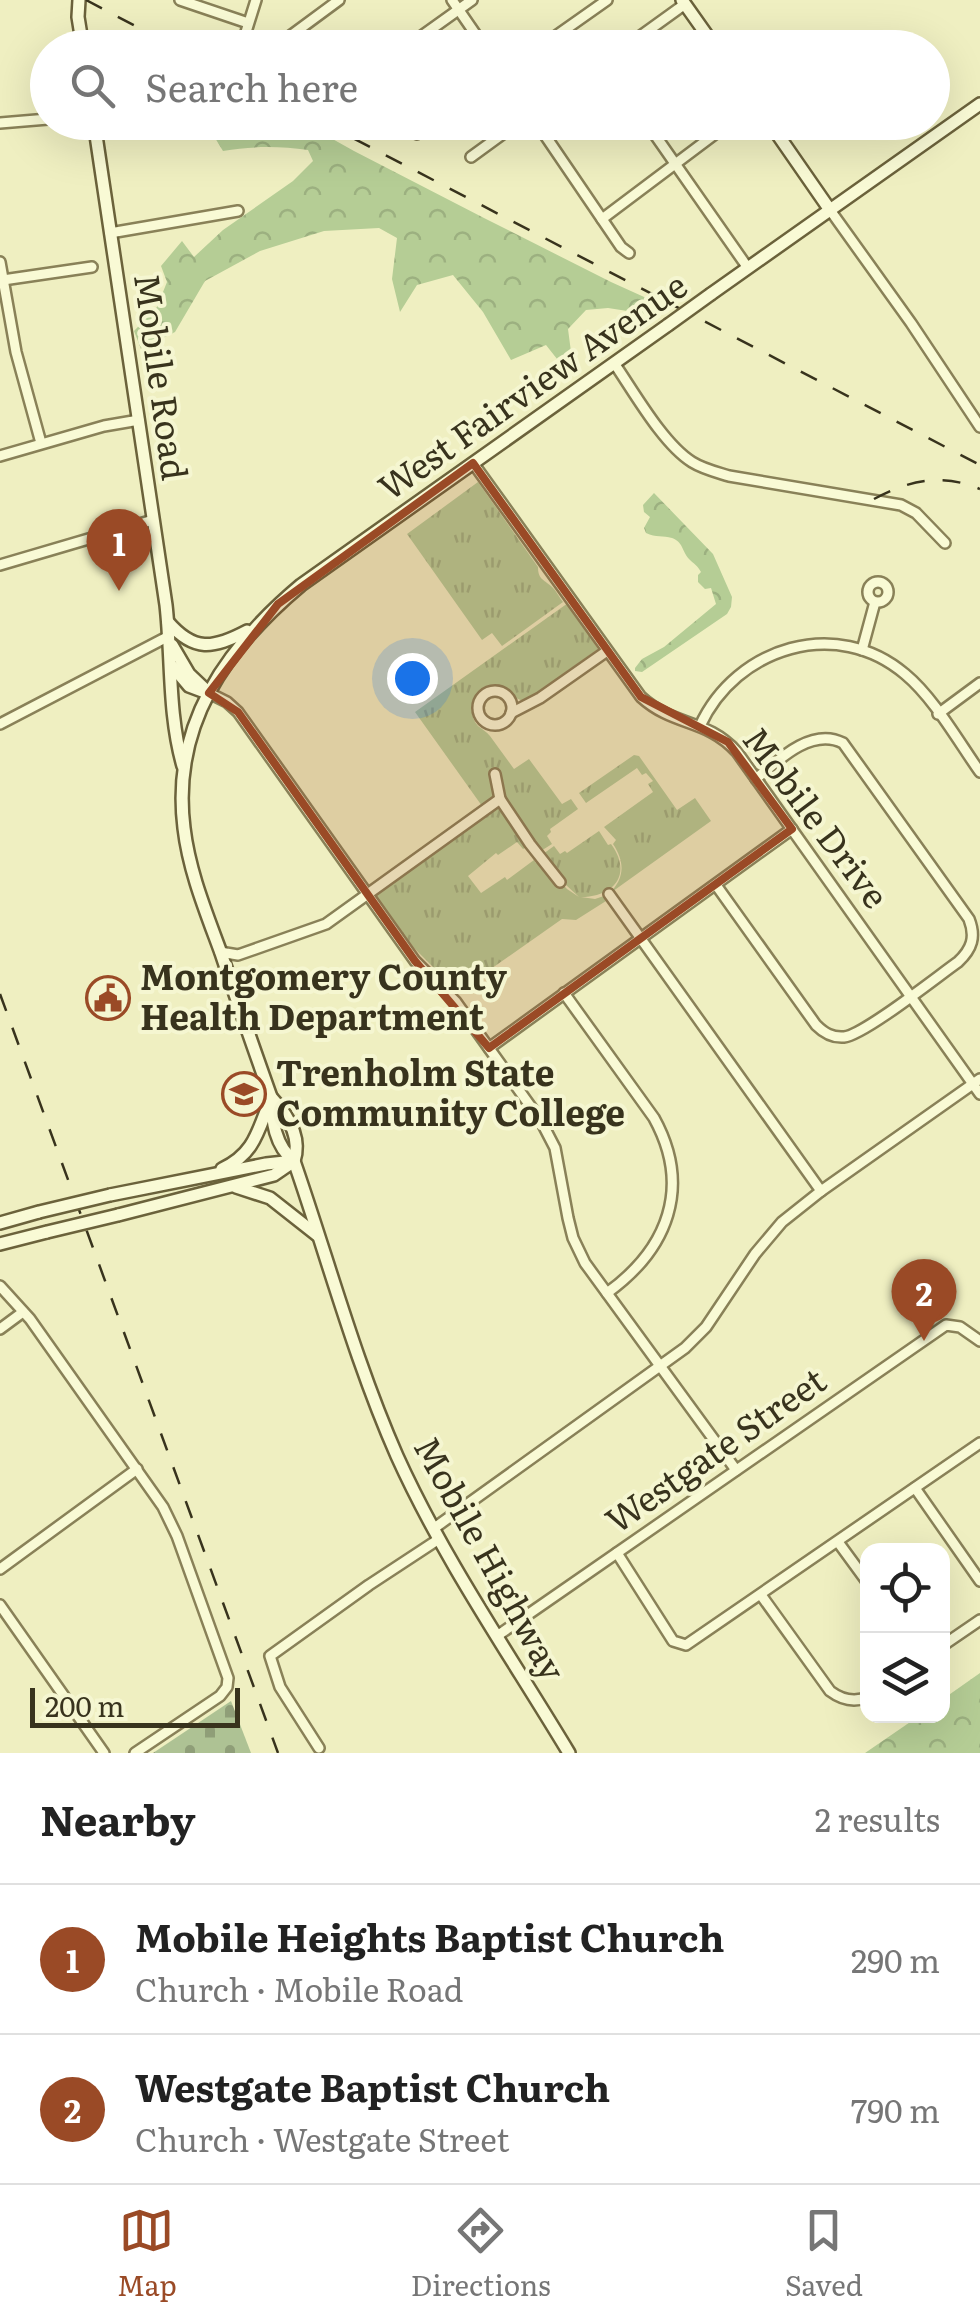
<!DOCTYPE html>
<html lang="en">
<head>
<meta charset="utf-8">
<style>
  body { margin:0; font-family:Literata,serif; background:#f6f6f6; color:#222 }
  .controls { position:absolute; right:30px; bottom:30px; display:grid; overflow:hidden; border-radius:20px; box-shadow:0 10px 40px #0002 }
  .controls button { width:90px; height:90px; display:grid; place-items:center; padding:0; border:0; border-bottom:2px solid #e0e0e0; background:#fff; color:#222; font:50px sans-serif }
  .scale { position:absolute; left:30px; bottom:25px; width:210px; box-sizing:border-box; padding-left:10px; border:5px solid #38331d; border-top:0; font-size:28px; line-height:35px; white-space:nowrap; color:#38331d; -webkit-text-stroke:8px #f5f6d1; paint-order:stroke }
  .you { position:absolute; left:412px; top:678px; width:35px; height:35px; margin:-25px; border:8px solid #fff; border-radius:50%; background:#1a73e8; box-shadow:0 0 0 15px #1a73e833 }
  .badge { display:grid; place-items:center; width:65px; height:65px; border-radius:50%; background:#9a4a26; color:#fff; font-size:32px; font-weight:700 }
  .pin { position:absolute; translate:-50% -82px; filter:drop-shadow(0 2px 5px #0008) }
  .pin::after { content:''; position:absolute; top:52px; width:35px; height:30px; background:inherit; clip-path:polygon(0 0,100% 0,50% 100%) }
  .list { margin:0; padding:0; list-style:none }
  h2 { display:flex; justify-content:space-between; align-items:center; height:130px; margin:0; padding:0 40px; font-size:42px }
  h2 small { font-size:32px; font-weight:400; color:#767676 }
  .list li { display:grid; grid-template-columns:65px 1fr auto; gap:30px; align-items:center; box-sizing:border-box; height:150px; padding:0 40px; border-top:2px solid #e0e0e0 }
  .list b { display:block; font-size:38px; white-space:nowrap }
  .list p { margin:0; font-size:32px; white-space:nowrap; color:#767676 }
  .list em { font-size:32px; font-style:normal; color:#767676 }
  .icon { flex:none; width:55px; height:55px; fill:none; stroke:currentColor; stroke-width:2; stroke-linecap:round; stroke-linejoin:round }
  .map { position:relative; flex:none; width:980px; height:1753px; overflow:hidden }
  .search { position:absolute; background:#fff; box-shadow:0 10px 40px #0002; left:30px; right:30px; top:30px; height:110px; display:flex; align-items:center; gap:25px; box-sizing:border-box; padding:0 35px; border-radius:55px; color:#767676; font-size:38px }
  .sheet { height:430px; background:#fff }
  nav { display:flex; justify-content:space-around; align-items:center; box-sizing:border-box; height:140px; border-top:2px solid #e0e0e0; background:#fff; font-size:28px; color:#767676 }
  nav a { display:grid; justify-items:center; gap:5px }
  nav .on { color:#9a4a26 }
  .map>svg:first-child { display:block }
  .grass { fill:url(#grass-tufts) }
  .forest { fill:url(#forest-crowns) }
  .cemetery { fill:url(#cemetery-stones) }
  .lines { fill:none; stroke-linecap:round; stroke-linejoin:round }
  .street-casing { stroke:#898158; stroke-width:14 }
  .secondary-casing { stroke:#6b623b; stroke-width:16 }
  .street { stroke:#f9fad5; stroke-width:9 }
  .secondary { stroke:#f9fad5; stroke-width:11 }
  .rail { stroke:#38331d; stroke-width:2.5; stroke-dasharray:18 18; stroke-linecap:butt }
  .secondary-bridge-casing { stroke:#6b623b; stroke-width:16; stroke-linecap:butt }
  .secondary-bridge { stroke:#f9fad5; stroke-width:11 }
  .marked { fill:#9a4a26; fill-opacity:0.2; stroke:#9a4a26; stroke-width:8; stroke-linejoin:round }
  .labels { text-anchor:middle; stroke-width:8; stroke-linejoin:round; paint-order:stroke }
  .street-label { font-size:35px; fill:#38331d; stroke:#f5f6d1 }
  .poi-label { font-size:35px; font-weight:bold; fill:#38331d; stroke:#f5f6d1; text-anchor:start }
</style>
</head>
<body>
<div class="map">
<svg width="980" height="1753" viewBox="0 0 980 1753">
  <defs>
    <pattern id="grass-tufts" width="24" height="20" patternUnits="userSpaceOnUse" patternTransform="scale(2.5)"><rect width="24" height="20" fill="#b5cd95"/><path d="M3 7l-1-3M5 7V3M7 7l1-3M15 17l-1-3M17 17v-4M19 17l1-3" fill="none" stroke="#9cb080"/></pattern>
    <pattern id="forest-crowns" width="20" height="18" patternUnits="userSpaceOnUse" patternTransform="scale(2.5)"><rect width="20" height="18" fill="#b5cd95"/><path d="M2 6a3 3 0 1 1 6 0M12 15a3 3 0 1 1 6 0" fill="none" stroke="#9cb080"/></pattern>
    <pattern id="cemetery-stones" width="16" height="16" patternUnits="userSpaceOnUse" patternTransform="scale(2.5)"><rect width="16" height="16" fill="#aec294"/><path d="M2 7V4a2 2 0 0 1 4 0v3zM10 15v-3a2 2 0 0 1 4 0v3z" fill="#8f9e78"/></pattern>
  </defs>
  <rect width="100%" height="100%" fill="#efefc1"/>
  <!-- grass -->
  <g class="grass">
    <path d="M 478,482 L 538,567 C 538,579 543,579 551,586 C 556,590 559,597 563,602 L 502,646 L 492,633 L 482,640 L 407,534 Z"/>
    <path d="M 568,603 L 598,649 L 525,701 C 512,700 504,684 489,688 C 472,692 466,713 478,726 C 482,729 487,732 490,736 C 498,747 506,758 514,769 L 529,759 L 562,804 L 571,799 L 578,809 L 550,829 L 551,832 L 547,836 L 552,844 L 536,854 L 531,844 L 523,849 L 517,842 L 498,855 L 496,853 L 468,876 L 481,893 L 505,877 L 507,880 L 534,860 L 536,863 L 540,860 L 567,889 L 579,897 L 566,885 L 543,854 L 554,846 L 560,854 L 565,851 L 567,853 L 599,831 L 608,845 L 611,844 C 633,874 614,897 581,897 L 595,899 L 604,896 L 606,901 L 576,920 L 562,919 L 458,992 L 414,948 L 376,898 L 375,894 L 487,813 L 415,712 Z"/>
    <path d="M 634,755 L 639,756 L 677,810 L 695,798 L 711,821 L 609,894 C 625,878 625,862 613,844 L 616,840 L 604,827 L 653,792 L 648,784 L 653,781 L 646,773 L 642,775 L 637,768 L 586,803 L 579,793 Z"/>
  </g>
  <!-- forest -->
  <g class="forest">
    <path d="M 224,123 L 304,123 L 354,151 L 484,218 L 611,282 L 664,306 L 653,315 L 608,308 L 586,310 L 568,329 L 573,367 L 561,364 L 546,345 L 511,360 L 483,312 L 453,275 L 417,285 L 400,312 L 392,279 L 397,238 L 379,228 L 324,231 L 260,251 L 205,281 L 175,332 L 141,349 L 134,331 L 157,307 L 167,282 L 161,266 L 182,241 L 194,257 L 223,230 L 293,181 L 313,161 L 308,150 C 279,146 252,146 223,151 L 212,133 Z"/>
    <path d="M 654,493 L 713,554 L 732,597 L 731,607 L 727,614 L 642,672 L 635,671 L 635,668 L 642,659 L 664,647 L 716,604 L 711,588 L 705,589 L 698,582 L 698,575 L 701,572 C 698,566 693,563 689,559 C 682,551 683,542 672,538 C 663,535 656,538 646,533 L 644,528 L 650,517 L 644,512 L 643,505 Z"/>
    <polygon points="980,1673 980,1753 865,1753 919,1716 942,1716 943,1699"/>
  </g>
  <!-- cemetery -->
  <polygon class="cemetery" points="231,1701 251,1753 153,1753"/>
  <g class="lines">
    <!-- street casing -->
    <g class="street-casing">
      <g id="street">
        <polyline points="180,0 248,23"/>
        <polyline points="452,0 485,48"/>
        <polyline points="241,48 256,0"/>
        <polyline points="274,48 339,0"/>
        <polyline points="405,48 472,0"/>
        <polyline points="539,48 607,0"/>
        <polyline points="624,48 685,4"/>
        <polyline points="536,122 621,247 629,253"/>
        <polyline points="646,122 748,268"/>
        <polyline points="0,123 48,119"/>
        <polyline points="417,134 433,122"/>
        <polyline points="471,157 519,122"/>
        <polyline points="830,210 911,323 980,427"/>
        <polyline points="602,219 731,122"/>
        <polyline points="110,233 238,211"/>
        <polyline points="0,262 16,352 41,443"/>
        <polyline points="3,280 92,267"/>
        <path d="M 614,363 C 634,392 663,444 692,462 C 703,469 716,472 729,476 L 901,505 L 916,513 L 945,543"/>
        <polyline points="0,456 104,426 139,420"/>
        <path d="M 473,463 L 641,697 C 674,727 706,718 737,752 L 980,1094"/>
        <polyline points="0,565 153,520"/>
        <circle cx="878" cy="592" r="10"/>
        <polyline points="862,650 875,602"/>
        <circle cx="495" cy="708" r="17"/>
        <polyline points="209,693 227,702 238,712 415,961 456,1002 541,1121 555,1148 568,1218 573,1238 585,1263 736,1470"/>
        <polyline points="511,713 540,698 607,651"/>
        <polyline points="938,714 980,683"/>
        <polyline points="0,724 169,636"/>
        <path d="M 700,726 C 736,647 837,616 905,674 C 934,698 958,741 980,772"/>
        <polyline points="495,774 500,799 530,844 560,882"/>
        <path d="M 716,885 L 816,1025 C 824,1033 832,1038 844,1037 C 864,1035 938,976 958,962 C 972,949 976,937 969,919 L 843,743 C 812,727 779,759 756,779"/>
        <polyline points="609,894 821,1191"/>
        <polyline points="220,952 238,955 326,924 500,799"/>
        <path d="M 564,993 L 654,1118 C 692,1187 668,1249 607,1293"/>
        <polyline points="489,1048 792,829"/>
        <polyline points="0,1286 30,1319 163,1507 177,1536 228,1678 227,1687 220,1696 135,1753"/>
        <polyline points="0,1329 23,1312"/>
        <polyline points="915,1488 980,1581"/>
        <polyline points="433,1529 685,1348 706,1327 755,1254 782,1222 821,1191 980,1079"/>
        <polyline points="838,1542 868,1583"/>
        <polyline points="617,1553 673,1641 686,1645 980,1443"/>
        <polyline points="0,1569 137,1469"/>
        <path d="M 761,1595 L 830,1691 C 842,1700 854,1703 868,1697"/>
        <polyline points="0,1605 104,1753"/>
        <polyline points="497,1636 946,1325 960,1327 980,1341"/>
        <polyline points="942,1646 980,1620"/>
        <polyline points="319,1748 280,1687 270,1656 369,1585 439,1539"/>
      </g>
    </g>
    <!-- secondary casing -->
    <g class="secondary-casing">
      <g id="secondary">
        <polyline points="79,0 78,17 83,48"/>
        <polyline points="682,0 716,48"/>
        <path d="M 94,122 L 166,605 C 172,659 168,714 183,766"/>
        <polyline points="769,122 830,210"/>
        <polyline points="711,294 980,104"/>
        <path d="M 168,622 C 194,652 213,649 247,631"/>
        <polyline points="172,645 189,674 209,693"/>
        <polyline points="173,667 189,686 205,692"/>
        <path d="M 271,1097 C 287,1114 302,1137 294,1161"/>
        <path d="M 222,1169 C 252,1155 257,1135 268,1106"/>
        <polyline points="236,1187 270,1198 317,1235"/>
        <polyline points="110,1195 266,1164 294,1161"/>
        <polyline points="118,1215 274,1175 290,1164"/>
        <polyline points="0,1223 39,1212"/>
        <polyline points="0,1244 47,1232"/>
        <path d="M 569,1753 C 510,1655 444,1560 397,1456 C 355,1361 328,1259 294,1161 C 275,1146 272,1121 271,1097 C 254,1049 237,1001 221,953 C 206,912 189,871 184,828 C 171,725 226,648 301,585 L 668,325"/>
      </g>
    </g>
    <!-- street -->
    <use href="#street" class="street"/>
    <!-- secondary -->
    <use href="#secondary" class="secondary"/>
    <!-- rail -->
    <g class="rail">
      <polyline points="86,0 177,48"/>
      <polyline points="322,122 980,465"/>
      <path d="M 874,499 C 909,480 942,473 980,489"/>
      <polyline points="0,994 278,1753"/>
    </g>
    <!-- secondary-bridge casing -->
    <g class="secondary-bridge-casing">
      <g id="secondary-bridge">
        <polyline points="668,325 711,294"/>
        <polyline points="39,1212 110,1195"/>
        <polyline points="47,1232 118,1215"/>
      </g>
    </g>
    <!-- secondary-bridge -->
    <use href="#secondary-bridge" class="secondary-bridge"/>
  </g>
  <!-- marked area -->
  <path class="marked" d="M 473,463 L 641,697 L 728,742 L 792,829 L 489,1048 L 415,961 L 238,712 L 209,693 L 278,604 Z"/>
  <!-- icons -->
  <defs>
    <g id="civic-ring" transform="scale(2.25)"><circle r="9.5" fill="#f5f6d1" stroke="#9a4a26" stroke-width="1.5"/><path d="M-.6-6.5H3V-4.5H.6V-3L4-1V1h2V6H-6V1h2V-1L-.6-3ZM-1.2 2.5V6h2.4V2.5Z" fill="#9a4a26"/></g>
    <g id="university-ring" transform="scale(2.25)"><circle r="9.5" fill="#f5f6d1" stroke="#9a4a26" stroke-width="1.5"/><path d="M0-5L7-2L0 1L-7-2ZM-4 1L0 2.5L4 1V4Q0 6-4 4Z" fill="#9a4a26"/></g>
  </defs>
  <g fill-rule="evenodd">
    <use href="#civic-ring" x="108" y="998"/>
    <use href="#university-ring" x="244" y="1094"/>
  </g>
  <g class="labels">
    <!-- street labels -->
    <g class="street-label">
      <text transform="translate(160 377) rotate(82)" y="12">Mobile Road</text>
      <text transform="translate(533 387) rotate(-35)" y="12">West Fairview Avenue</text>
      <text transform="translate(815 818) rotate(53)" y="12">Mobile Drive</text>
      <text transform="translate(716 1451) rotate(-35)" y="12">Westgate Street</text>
      <text transform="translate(489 1559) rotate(61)" y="12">Mobile Highway</text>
    </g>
    <!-- poi labels -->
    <g class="poi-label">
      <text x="140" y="990">Montgomery County<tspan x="140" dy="40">Health Department</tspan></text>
      <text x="276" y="1086">Trenholm State<tspan x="276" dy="40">Community College</tspan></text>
    </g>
  </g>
</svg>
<div class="controls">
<button><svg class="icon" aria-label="locate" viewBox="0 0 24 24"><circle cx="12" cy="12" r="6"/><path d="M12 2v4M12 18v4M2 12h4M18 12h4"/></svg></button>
<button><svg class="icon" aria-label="layers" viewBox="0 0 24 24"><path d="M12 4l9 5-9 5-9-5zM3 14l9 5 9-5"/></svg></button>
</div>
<div class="scale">200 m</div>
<div class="you"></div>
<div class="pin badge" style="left:119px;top:591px">1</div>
<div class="pin badge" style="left:924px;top:1341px">2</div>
<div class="search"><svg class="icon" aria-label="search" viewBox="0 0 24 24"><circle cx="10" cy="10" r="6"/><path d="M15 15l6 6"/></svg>Search here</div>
</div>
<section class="sheet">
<h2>Nearby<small>2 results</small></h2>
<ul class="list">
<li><span class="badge">1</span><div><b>Mobile Heights Baptist Church</b><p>Church · Mobile Road</p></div><em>290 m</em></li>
<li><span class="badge">2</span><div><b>Westgate Baptist Church</b><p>Church · Westgate Street</p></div><em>790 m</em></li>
</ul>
</section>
<nav>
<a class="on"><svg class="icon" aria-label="map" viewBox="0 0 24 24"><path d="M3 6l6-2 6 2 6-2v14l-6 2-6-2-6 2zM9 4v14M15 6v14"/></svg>Map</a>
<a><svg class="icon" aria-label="directions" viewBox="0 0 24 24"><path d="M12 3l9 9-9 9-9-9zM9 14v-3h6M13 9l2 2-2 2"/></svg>Directions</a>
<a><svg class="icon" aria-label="saved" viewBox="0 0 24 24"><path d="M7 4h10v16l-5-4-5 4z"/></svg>Saved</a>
</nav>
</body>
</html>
